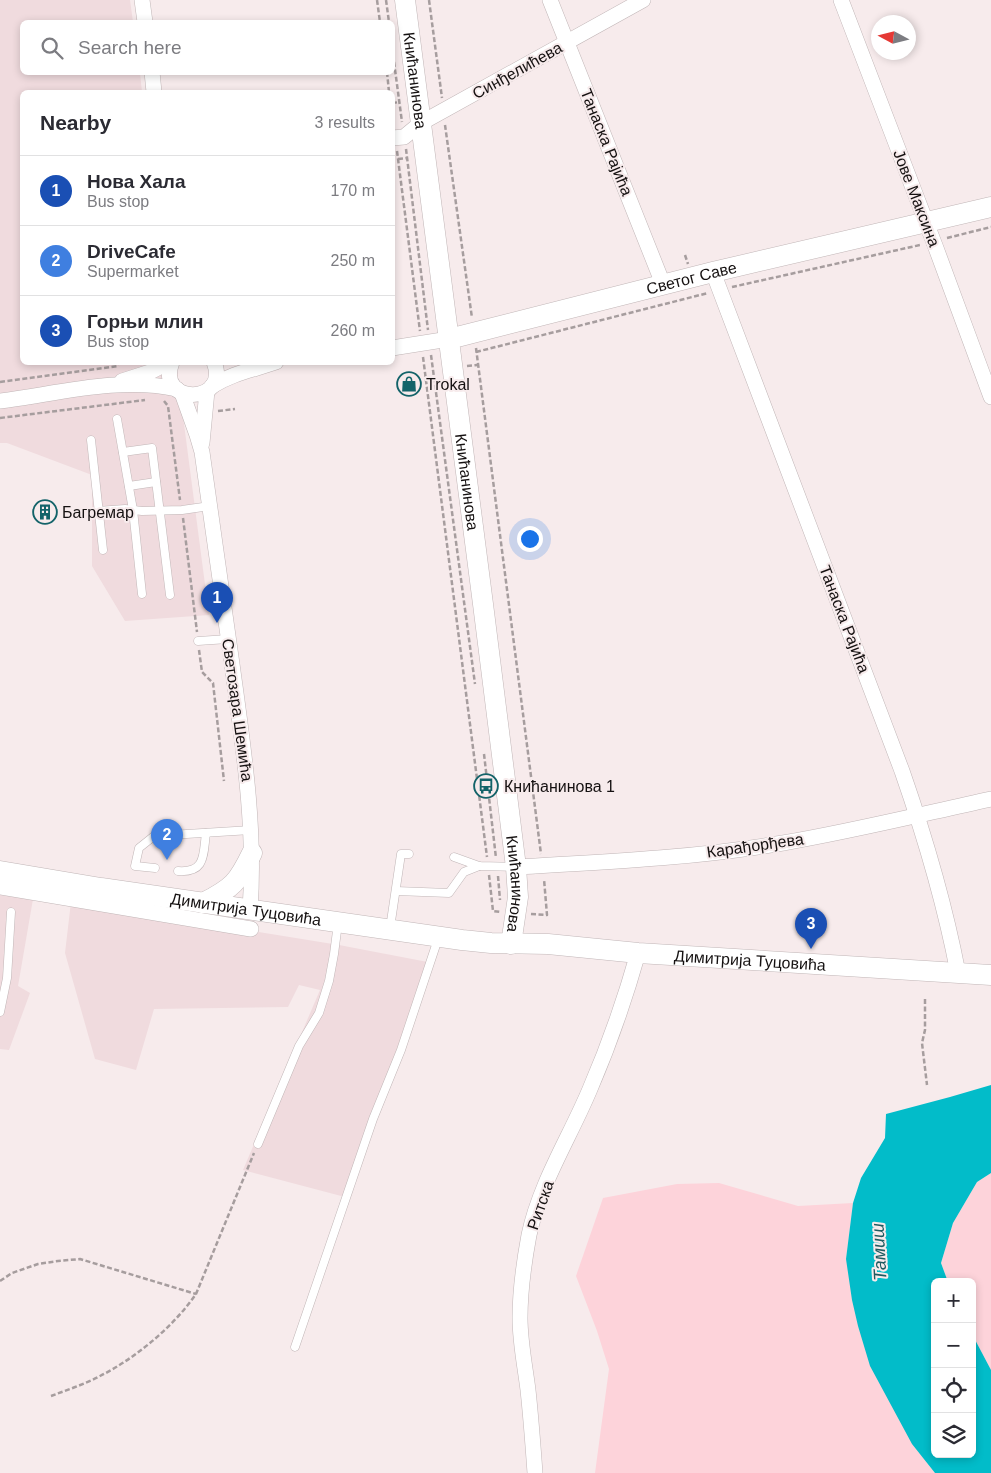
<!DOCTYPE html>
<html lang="en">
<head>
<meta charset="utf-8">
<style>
  body { margin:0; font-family:Helvetica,sans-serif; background:#f7f7f7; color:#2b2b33 }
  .controls { position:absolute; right:15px; bottom:15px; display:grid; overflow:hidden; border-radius:8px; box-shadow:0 2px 8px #0003 }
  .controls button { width:45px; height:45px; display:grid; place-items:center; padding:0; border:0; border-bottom:1px solid #e1e1e2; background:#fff; color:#2b2b33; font:25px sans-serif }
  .compass { position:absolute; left:871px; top:15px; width:45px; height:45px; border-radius:50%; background:#fff; box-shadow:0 2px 8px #0003; rotate:277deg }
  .you { position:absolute; left:529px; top:538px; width:18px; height:18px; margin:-12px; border:4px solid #fff; border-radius:50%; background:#1a73e8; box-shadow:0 0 0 8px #1a73e833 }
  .badge { display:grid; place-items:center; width:32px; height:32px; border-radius:50%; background:#136369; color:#fff; font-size:16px; font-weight:700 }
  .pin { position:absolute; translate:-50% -41px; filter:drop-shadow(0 1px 2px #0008) }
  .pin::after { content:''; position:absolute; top:26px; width:18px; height:15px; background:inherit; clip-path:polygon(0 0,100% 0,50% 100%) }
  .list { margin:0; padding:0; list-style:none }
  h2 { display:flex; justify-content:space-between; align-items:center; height:65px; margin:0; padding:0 20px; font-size:21px }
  h2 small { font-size:16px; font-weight:400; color:#7c7c81 }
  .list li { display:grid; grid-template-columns:32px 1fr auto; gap:15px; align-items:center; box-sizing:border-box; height:70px; padding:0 20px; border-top:1px solid #e1e1e2 }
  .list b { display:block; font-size:19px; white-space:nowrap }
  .list p { margin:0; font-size:16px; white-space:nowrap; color:#7c7c81 }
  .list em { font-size:16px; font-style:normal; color:#7c7c81 }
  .icon { flex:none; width:28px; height:28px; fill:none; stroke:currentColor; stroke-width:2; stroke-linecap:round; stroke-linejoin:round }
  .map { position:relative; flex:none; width:991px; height:1473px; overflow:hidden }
  .search { position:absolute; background:#fff; box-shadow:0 2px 8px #0003; left:20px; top:20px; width:375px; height:55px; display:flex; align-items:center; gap:12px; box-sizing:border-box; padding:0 18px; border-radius:8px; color:#7c7c81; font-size:19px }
  .panel { position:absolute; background:#fff; box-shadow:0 2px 8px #0003; left:20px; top:90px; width:375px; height:275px; border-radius:8px }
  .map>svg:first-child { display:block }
  .built { fill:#f0dbde }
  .green { fill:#fdd3da }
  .water { fill:#02bcc9 }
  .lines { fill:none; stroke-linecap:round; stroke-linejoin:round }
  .lane-casing { stroke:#c1b6b7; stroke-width:9 }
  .street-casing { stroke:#c1b6b7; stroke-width:16 }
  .secondary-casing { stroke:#c1b6b7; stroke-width:21 }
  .path { stroke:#a69d9e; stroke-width:2.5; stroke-dasharray:5 2.5; stroke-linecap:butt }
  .lane { stroke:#fff; stroke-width:8 }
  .street { stroke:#fff; stroke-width:15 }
  .secondary { stroke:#fff; stroke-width:20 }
  .labels { text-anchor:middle; stroke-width:4; stroke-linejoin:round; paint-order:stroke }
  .street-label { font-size:16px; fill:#151111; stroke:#f7ebec }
  .poi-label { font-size:16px; fill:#151111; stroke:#f7ebec; text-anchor:start }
  .water-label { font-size:18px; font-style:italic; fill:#1f5b60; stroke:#f7ebec }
</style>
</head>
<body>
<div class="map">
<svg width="991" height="1473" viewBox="0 0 991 1473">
  <rect width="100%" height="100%" fill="#f7ebec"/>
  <!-- built -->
  <g class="built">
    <polygon points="0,0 130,0 133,22 22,22 22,72 140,73 142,92 22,92 22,362 176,363 209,615 125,621 92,566 92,475 7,443 0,443"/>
    <polygon points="0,895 33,899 18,986 30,993 9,1050 0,1049"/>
    <polygon points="71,902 339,945 433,963 345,1197 243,1170 320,990 299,985 288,1007 154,1009 136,1070 95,1059 65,953"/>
  </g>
  <!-- green -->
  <g class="green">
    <polygon points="991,1173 991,1370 972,1334 972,1282 948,1282 941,1263 953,1223 977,1182"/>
    <polygon points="719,1183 798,1206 853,1203 846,1259 927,1463 935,1473 595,1473 609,1369 597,1331 576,1276 603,1198 677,1184"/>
  </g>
  <!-- water -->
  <polygon class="water" points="991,1085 991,1173 977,1182 953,1223 941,1263 948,1282 935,1282 935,1454 972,1454 972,1334 991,1370 991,1473 935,1473 912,1444 870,1366 858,1326 852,1300 846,1259 853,1203 861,1178 885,1138 886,1114 950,1097"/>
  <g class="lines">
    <!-- lane casing -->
    <g class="lane-casing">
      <g id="lane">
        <polyline points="117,419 133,510 142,594"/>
        <polyline points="91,440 103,550"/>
        <polyline points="123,452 152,448 170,595"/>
        <polyline points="129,486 156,482"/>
        <polyline points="98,511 125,509 142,511 182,510 210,506"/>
        <polyline points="198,641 228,639"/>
        <polyline points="454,857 479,866 516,867"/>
        <polyline points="155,868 135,866 139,848 154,836 251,830"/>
        <path d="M 178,871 C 206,873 203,855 206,833"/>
        <polyline points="396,891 449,893 464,872 479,866"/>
        <polyline points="390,928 401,854 409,854"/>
        <polyline points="0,1012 7,978 11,912"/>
        <polyline points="258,1144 299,1046 319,1013 329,981 334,954 338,923"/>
        <polyline points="295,1347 373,1119 401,1050 438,939"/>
      </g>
    </g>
    <!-- street casing -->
    <g class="street-casing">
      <g id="street">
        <polyline points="142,0 145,22"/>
        <polyline points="550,0 663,284"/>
        <polyline points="841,0 936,248 991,397"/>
        <polyline points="152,72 154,92"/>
        <polyline points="392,138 404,137 421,123 643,0"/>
        <path d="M 713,272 L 902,771 C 925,837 945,905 958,973"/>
        <polyline points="392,348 449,339"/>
        <path d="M 172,362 C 155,406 231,405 214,362"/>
        <polyline points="122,381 150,372 169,362"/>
        <path d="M 212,386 C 233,373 253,370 276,362"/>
        <path d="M 182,393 L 197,435 L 202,452 C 212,523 222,593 232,664 C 243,745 256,827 250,910"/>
        <path d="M 0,401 C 56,394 121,376 177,389"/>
        <polyline points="202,443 207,391"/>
        <path d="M 516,867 C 605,862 695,858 783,843 C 853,831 922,814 991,799"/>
        <polyline points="0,887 251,929"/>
        <path d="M 535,1473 C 533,1445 531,1418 528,1390 C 525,1366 520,1342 520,1318 C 520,1291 524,1262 529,1235 C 540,1183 570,1137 590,1089 C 609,1045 625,999 638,953"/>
      </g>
    </g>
    <!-- secondary casing -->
    <g class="secondary-casing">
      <g id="secondary">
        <path id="s1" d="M 405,0 L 483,604 L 516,867 L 518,897 L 511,944"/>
        <path id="s2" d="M 449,339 L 713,272 L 991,207"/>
        <path id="s3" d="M 0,871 L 101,888 L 462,940 L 491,943 L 548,944 L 638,953 L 991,975"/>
        <path d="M 203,903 C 233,888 238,882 252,853"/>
      </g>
    </g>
    <!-- path -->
    <g class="path">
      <polyline points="377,0 380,22"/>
      <polyline points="386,0 389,22"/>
      <polyline points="429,0 442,98"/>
      <polyline points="392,47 402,122"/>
      <polyline points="387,72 389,92"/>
      <polyline points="392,103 400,102"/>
      <polyline points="392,119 393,126"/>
      <polyline points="445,125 472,318"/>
      <polyline points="406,149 428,330"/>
      <polyline points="397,151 420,331"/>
      <polyline points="398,159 408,158"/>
      <polyline points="947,238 991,227"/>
      <polyline points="685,255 688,264"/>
      <polyline points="732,287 920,245"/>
      <polyline points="476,348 541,854"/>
      <polyline points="476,352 708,293"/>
      <polyline points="431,355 475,684"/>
      <polyline points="423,357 487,857"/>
      <polyline points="467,366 478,365"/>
      <polyline points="0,382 119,366"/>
      <polyline points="164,401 168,406 180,500"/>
      <polyline points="218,411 235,409"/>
      <polyline points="0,418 145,400"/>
      <polyline points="183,518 197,632"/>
      <polyline points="199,650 202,672 213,683 224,781"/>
      <polyline points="484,754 496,858"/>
      <polyline points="489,875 493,911 501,912"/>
      <polyline points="498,876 500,900"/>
      <polyline points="531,914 547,915 544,879"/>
      <polyline points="925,999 925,1030 922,1043 927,1085"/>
      <polyline points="0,1281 12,1273 38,1264 58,1261 80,1259 196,1294"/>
      <path d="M 51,1396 C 67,1390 85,1384 100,1376 C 136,1358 174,1326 196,1294 L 254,1153"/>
    </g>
    <!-- lane -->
    <use href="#lane" class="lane"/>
    <!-- street -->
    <use href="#street" class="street"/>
    <!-- secondary -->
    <use href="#secondary" class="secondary"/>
  </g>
  <!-- icons -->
  <defs>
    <g id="shop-ring" transform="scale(1.25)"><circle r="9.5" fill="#f7ebec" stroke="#136369" stroke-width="1.5"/><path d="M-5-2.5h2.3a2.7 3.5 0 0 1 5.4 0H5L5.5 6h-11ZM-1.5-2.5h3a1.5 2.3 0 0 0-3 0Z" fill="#136369"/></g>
    <g id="building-ring" transform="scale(1.25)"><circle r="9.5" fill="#f7ebec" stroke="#136369" stroke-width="1.5"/><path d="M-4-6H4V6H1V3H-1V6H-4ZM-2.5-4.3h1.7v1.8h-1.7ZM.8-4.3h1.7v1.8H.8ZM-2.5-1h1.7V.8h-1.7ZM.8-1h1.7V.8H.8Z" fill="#136369"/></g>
    <g id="bus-ring" transform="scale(1.25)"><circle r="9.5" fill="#f7ebec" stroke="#136369" stroke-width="1.5"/><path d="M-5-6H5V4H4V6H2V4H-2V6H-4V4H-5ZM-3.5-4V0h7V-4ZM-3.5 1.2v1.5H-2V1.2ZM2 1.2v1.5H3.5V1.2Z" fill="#136369"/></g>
  </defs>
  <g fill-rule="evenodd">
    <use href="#shop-ring" x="409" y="384"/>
    <use href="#building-ring" x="45" y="512"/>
    <use href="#bus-ring" x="486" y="786"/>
  </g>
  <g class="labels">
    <!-- street labels -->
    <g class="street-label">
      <text transform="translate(517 70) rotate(-29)" y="6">Синђелићева</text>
      <text dy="6" stroke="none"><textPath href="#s1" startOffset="81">Книћанинова</textPath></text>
      <text transform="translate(607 142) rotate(68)" y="6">Танаска Рајића</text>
      <text transform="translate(917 198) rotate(69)" y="6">Јове Максина</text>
      <text dy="6" stroke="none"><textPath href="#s2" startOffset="250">Светог Саве</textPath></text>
      <text dy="6" stroke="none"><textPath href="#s1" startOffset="486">Книћанинова</textPath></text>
      <text transform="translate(845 619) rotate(69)" y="6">Танаска Рајића</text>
      <text transform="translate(238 710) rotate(82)" y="6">Светозара Шемића</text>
      <text transform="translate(755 845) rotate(-8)" y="6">Карађорђева</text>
      <text dy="6" stroke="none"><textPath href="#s1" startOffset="891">Книћанинова</textPath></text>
      <text dy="6" stroke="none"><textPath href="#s3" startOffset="249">Димитрија Туцовића</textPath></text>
      <text dy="6" stroke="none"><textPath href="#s3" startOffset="756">Димитрија Туцовића</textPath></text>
      <text transform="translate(540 1205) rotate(-71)" y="6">Ритска</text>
    </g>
    <!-- poi labels -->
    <g class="poi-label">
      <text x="426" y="390">Trokal</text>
      <text x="62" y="518">Багремар</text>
      <text x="504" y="792">Книћанинова 1</text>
    </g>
    <!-- water labels -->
    <g class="water-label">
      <text transform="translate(879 1252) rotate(-93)" y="6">Тамиш</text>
    </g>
  </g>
</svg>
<div class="controls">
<button>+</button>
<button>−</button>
<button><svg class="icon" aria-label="locate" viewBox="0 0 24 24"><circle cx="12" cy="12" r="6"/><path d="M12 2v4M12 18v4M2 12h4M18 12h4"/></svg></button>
<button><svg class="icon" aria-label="layers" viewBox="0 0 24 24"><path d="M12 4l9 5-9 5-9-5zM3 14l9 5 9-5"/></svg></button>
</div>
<svg class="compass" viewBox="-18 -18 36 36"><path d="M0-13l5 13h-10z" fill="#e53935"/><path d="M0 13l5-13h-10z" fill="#7c7c81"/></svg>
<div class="you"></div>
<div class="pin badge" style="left:217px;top:623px;background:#1a4fb4">1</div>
<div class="pin badge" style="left:167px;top:860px;background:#3f7fe0">2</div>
<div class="pin badge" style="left:811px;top:949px;background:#1a4fb4">3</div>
<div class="search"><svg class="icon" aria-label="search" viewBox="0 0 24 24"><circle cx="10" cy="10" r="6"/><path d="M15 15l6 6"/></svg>Search here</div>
<section class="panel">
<h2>Nearby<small>3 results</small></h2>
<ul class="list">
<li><span class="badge" style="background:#1a4fb4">1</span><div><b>Нова Хала</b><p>Bus stop</p></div><em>170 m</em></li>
<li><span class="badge" style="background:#3f7fe0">2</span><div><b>DriveCafe</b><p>Supermarket</p></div><em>250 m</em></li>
<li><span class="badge" style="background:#1a4fb4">3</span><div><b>Горњи млин</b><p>Bus stop</p></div><em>260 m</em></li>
</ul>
</section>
</div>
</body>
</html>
